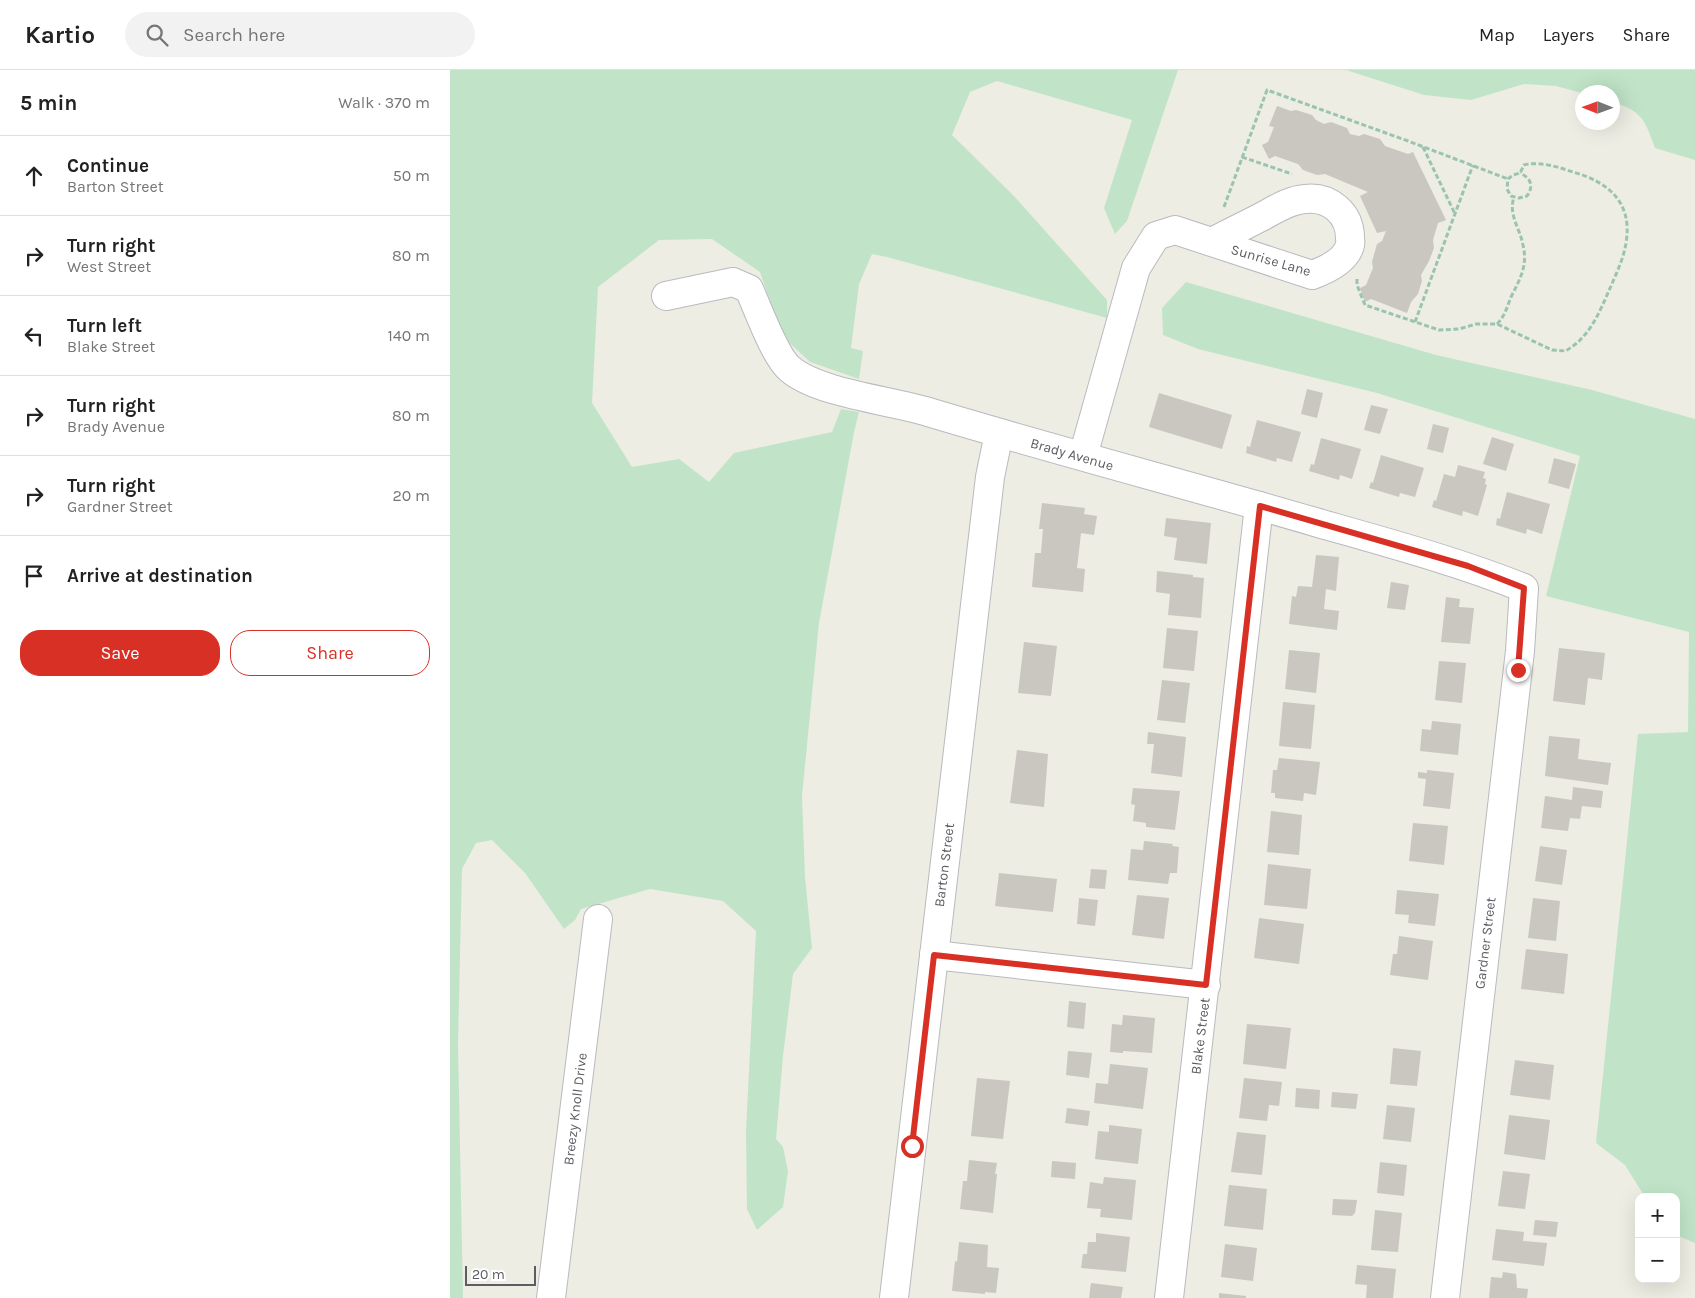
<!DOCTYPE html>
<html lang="en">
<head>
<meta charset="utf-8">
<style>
  body { margin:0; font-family:Karla,sans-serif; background:#f2f2f2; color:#222 }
  .controls { position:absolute; right:15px; bottom:15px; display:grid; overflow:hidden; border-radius:10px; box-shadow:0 5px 20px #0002 }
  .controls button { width:45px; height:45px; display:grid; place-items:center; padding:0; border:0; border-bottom:1px solid #e0e0e0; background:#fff; color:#222; font:25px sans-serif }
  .compass { position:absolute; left:1125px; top:15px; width:45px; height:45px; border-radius:50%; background:#fff; box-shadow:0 5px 20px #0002; rotate:271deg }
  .scale { position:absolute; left:15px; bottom:12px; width:71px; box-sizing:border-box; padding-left:5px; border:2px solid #5c5d63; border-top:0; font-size:14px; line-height:18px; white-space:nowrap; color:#5c5d63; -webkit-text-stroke:4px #fff; paint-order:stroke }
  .stop { position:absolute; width:15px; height:15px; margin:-11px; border:4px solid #d93025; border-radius:50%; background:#fff }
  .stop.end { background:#d93025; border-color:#fff; box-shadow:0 1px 5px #0008 }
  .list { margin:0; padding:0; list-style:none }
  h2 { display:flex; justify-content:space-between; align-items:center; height:65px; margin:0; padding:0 20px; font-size:21px }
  h2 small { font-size:16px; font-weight:400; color:#767676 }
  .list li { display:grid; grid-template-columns:32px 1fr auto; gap:15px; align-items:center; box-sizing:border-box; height:80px; padding:0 20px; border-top:1px solid #e0e0e0 }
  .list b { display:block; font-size:19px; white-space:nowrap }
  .list p { margin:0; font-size:16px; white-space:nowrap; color:#767676 }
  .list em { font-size:16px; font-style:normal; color:#767676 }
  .actions { display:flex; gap:10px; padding:15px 20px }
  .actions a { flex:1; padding:11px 0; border:1px solid #d93025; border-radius:20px; text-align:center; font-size:18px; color:#d93025 }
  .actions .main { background:#d93025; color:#fff }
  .icon { flex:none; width:28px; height:28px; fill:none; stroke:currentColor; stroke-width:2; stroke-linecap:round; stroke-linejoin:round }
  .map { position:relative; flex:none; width:1245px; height:1228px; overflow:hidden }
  header { display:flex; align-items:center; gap:30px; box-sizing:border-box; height:70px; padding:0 25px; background:#fff; border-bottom:1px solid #e0e0e0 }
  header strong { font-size:24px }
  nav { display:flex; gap:28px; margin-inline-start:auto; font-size:18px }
  .search { width:350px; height:45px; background:#f2f2f2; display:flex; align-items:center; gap:12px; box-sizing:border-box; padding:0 18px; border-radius:28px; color:#767676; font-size:19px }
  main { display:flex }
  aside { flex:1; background:#fff }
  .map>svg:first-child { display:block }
  .green { fill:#c1e4c8 }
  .building { fill:#c9c7c0 }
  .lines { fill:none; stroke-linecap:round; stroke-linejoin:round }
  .minor-casing { stroke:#b9babf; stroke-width:30 }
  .path { stroke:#9bc4af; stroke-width:3; stroke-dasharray:5 2.5; stroke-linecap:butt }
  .minor { stroke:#fff; stroke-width:28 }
  .route { stroke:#d93025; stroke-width:6 }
  .labels { text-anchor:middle; stroke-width:4; stroke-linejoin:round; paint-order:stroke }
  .street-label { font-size:14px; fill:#5c5d63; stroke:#fff }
</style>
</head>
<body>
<header>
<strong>Kartio</strong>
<div class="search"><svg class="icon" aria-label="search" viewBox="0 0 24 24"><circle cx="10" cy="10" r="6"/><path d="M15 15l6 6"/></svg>Search here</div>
<nav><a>Map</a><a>Layers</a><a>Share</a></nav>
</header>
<main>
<aside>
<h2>5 min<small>Walk · 370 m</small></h2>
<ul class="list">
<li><svg class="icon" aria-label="ahead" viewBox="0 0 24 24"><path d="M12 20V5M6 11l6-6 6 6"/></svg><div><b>Continue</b><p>Barton Street</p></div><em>50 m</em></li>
<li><svg class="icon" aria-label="right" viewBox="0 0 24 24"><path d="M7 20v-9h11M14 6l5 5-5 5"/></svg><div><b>Turn right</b><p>West Street</p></div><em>80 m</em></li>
<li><svg class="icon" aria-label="left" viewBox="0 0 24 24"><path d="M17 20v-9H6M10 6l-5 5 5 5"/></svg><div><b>Turn left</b><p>Blake Street</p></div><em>140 m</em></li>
<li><svg class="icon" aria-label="right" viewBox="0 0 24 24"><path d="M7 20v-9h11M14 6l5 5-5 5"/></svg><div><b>Turn right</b><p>Brady Avenue</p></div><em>80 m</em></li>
<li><svg class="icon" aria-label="right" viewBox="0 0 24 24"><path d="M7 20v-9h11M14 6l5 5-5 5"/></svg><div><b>Turn right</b><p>Gardner Street</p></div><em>20 m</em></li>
<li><svg class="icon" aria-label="arrive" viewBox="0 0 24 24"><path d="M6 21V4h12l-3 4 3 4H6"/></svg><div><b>Arrive at destination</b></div></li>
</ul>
<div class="actions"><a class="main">Save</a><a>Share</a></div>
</aside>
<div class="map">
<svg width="1245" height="1228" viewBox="0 0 1245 1228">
  <rect width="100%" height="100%" fill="#edede3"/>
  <!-- green -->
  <g class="green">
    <polygon points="0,0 728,0 677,151 665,164 654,138 682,50 547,11 520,22 502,65 564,126 657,230 657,248 437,187 422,184 409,214 401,278 413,281 409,309 360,292 332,266 310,202 262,169 209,170 148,217 142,333 182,397 229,389 259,412 284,383 382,362 391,339 409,342 404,362 369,553 352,726 355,807 362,878 343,904 333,986 326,1069 333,1077 338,1101 333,1137 307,1160 297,1139 296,1061 306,861 273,831 200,819 131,839 125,850 114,859 75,803 42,770 26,773 12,799 8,974 13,1228 0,1228"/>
    <path d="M 896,0 L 1245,0 L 1245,90 L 1205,78 C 1195,50 1192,41 1163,32 L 1162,22 L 1132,23 L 1106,16 L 1074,14 L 1021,30 L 974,25 Z"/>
    <polygon points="736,212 986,285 1142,320 1245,349 1245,1173 1226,1165 1226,1127 1195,1127 1175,1095 1146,1073 1188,664 1238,662 1239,562 1096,526 1130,386 927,323 748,279 713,265 712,238"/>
  </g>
  <!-- building -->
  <g class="building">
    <polygon points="827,36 841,41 846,40 862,45 866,50 874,54 881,52 897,58 900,64 909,66 914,64 930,69 935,76 958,84 963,82 996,150 988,153 983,170 984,178 979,191 971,205 972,211 968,224 961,232 957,243 921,229 915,232 910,218 916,215 923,198 922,192 927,174 932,171 936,161 927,163 910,126 918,122 875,104 867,105 853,100 848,94 825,86 819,89 812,75 818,72 824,57 819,56"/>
    <polygon points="857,319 873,323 867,348 851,344"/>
    <polygon points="709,323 782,345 772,379 699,357"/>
    <polygon points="921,335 938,339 930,364 914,360"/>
    <polygon points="807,350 851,362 842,392 827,388 826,392 796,383 797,376 800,377"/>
    <polygon points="983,354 999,358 993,383 977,379"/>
    <polygon points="1042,367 1064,374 1056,401 1033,394"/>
    <polygon points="871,368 911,379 902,409 890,405 889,410 859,401 861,394 864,395"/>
    <polygon points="931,385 974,398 965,427 950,423 949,427 919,418 921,412 923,413"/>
    <polygon points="1104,388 1126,394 1119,419 1098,413"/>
    <polygon points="1008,395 1035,402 1033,408 1036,409 1035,414 1037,415 1028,446 1013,441 1012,446 982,437 984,430 986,431 994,404 1005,407"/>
    <polygon points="1057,422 1100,434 1092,464 1077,459 1076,464 1046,455 1047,448 1050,449"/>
    <polygon points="592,433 635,438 634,444 647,446 644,465 631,463 627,498 635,499 633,522 582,517 585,483 591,483 593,459 589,459"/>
    <polygon points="716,448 761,453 757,494 724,490 727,468 714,466"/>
    <polygon points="866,485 889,487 886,521 876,519 874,539 889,541 887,560 839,554 842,526 846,527 848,516 862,517"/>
    <polygon points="707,501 743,505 743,507 754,508 751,548 718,545 720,524 706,522"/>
    <polygon points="941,512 959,515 955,540 937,538"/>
    <polygon points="996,527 1010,529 1009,537 1024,538 1020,574 991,572"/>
    <polygon points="717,558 748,561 744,601 713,598"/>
    <polygon points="574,572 607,576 601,626 568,623"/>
    <polygon points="1109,578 1155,583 1152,610 1138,608 1135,635 1103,631"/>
    <polygon points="839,580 870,583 866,623 835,619"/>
    <polygon points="989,591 1016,593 1012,633 985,630"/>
    <polygon points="712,610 740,613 735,653 707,650"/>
    <polygon points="833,632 865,635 861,679 829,676"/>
    <polygon points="982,651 1011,654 1008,685 970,681 972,659 981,660"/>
    <polygon points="698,662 736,667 732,707 701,703 704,674 697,674"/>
    <polygon points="1099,666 1130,669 1128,689 1161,693 1158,715 1095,706"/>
    <polygon points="567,680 598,684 594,737 560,733"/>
    <polygon points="829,688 870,692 866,725 854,723 853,731 825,728 825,723 821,723 823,700 827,700"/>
    <polygon points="977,700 1004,703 1000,739 973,736 976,709 968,708 968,702 977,703"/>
    <polygon points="1123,717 1153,721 1151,738 1132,736 1130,749 1120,748 1118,761 1091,758 1095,726 1122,730"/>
    <polygon points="683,718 730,721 725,760 696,757 696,753 683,751 685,735 681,734"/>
    <polygon points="821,741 852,745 849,785 817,782"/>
    <polygon points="963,753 998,756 994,795 959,791"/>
    <polygon points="694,771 723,774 722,776 729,777 727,803 720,803 718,814 678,810 681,779 693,780"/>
    <polygon points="1090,776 1117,780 1112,815 1085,811"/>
    <polygon points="818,794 861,799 857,839 814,835"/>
    <polygon points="641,799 657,800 655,819 639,818"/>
    <polygon points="549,803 607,809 603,842 545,836"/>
    <polygon points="947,820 989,824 985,856 958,853 959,845 945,844"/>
    <polygon points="687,825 719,828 714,869 682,865"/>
    <polygon points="629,828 648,830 645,856 627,854"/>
    <polygon points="1083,828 1110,831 1106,871 1078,868"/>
    <polygon points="809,848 854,854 849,894 804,888"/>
    <polygon points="949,866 983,871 978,910 940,905 943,884 947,884"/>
    <polygon points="1076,879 1118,884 1114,924 1071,919"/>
    <polygon points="619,931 636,933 634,959 617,957"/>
    <polygon points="673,945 705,948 702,983 673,981 673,983 660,982 662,954 672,955"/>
    <polygon points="797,954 841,958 836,999 793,994"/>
    <polygon points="943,978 971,981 967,1016 940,1014"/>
    <polygon points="618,981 642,983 639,1008 616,1005"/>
    <polygon points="1065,990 1104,995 1100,1030 1060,1025"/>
    <polygon points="660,994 698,998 693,1039 644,1033 646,1013 658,1014"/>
    <polygon points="527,1008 560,1011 553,1069 521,1066"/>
    <polygon points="794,1008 832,1012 829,1036 819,1035 817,1051 789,1048"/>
    <polygon points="846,1018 870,1020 869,1039 845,1037"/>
    <polygon points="882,1022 908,1024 906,1039 881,1037"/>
    <polygon points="937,1035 965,1038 961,1072 933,1069"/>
    <polygon points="617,1038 640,1041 638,1056 615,1053"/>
    <polygon points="1059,1045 1100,1050 1095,1090 1054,1084"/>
    <polygon points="659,1055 692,1059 688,1094 645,1089 648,1061 659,1062"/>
    <polygon points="787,1062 816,1065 812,1105 781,1102"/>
    <polygon points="519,1090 547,1093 545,1104 547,1104 543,1143 510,1139 513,1111 517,1111"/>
    <polygon points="602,1091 626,1093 625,1109 601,1107"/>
    <polygon points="930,1092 957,1095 954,1126 927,1123"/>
    <polygon points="1053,1101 1080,1104 1075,1139 1048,1136"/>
    <polygon points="654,1107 686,1110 682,1150 650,1147 651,1139 637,1138 640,1112 653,1114"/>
    <polygon points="779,1115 817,1119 813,1160 774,1156"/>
    <polygon points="883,1129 907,1130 905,1143 902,1146 882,1145"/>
    <polygon points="925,1140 952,1143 948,1182 921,1180"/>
    <polygon points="1085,1150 1108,1152 1106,1167 1083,1165"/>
    <polygon points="1046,1159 1074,1162 1073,1171 1097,1173 1094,1196 1042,1190"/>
    <polygon points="646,1163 680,1167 676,1202 631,1198 633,1184 637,1184 638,1172 646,1172"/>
    <polygon points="509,1172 538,1175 537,1197 549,1198 546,1223 535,1222 535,1224 502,1221 505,1191 507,1192"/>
    <polygon points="775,1174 807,1178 803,1211 771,1207"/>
    <polygon points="907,1195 946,1199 943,1228 916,1228 917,1215 905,1214"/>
    <polygon points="1053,1202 1066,1204 1067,1218 1078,1219 1077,1228 1039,1228 1041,1207 1052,1208"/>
    <polygon points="641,1213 673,1217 671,1228 639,1228"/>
    <polygon points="769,1223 796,1226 796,1228 769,1228"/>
  </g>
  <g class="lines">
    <!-- minor casing -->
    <g class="minor-casing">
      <g id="minor">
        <path d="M 216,226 L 283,212 L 299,219 C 308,239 325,287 340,299 C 368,323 438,330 475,341 C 604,380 735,414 865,452 C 935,472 1006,491 1074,518 L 1070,581 L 995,1228"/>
        <path d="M 633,386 L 686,198 L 706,166 L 725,160 L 862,205 C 876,200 896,191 900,175 C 901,173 900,170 900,168 C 900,143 879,126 855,129 C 840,130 826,139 813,146 C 796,155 779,163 762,172"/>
        <polyline points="484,885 756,915"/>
        <polyline points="101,1228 148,849"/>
        <polyline points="444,1228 540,407 549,363"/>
        <polyline points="719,1228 809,436"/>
      </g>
    </g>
    <!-- path -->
    <g class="path">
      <polyline points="973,77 1005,144"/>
      <polyline points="792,87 842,104"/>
      <polyline points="774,137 817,20 958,71 1058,109"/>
      <path d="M 907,209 L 907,215 L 915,235 L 989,260 L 1009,259 L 1026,254 L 1047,254 L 1102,280 L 1116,281 C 1121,277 1127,274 1131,269 C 1145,255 1153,234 1161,216 C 1167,202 1174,187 1176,173 C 1183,132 1158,112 1123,102 C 1108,97 1090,91 1074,95 L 1070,103 L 1063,105 L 1058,109 L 1057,119 L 1061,126 L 1069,128 L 1077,126 C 1084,116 1081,108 1070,103"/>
      <polyline points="965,252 1023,95"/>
      <path d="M 1047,254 C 1055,246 1057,237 1061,227 C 1070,209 1078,196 1073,175 C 1070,158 1058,145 1064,127"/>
    </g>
    <!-- minor -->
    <use href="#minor" class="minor"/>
  </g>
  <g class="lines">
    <!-- route -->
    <polyline class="route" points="462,1076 484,885 756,915 810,436 1018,496 1074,518 1068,600"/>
  </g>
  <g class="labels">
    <!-- street labels -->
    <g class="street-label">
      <text transform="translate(821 190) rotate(16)" y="5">Sunrise Lane</text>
      <text transform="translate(622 384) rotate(16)" y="5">Brady Avenue</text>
      <text transform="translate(494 795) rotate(-83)" y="5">Barton Street</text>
      <text transform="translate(1035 873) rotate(-83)" y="5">Gardner Street</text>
      <text transform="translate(750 966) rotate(-83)" y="5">Blake Street</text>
      <text transform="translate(125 1039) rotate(-83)" y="5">Breezy Knoll Drive</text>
    </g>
  </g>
</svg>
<div class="controls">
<button>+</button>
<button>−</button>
</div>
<svg class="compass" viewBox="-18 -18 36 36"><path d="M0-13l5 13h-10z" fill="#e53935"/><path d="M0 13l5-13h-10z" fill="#767676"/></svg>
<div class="scale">20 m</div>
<div class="stop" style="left:462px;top:1076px"></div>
<div class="stop end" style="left:1068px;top:600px"></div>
</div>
</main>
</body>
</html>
